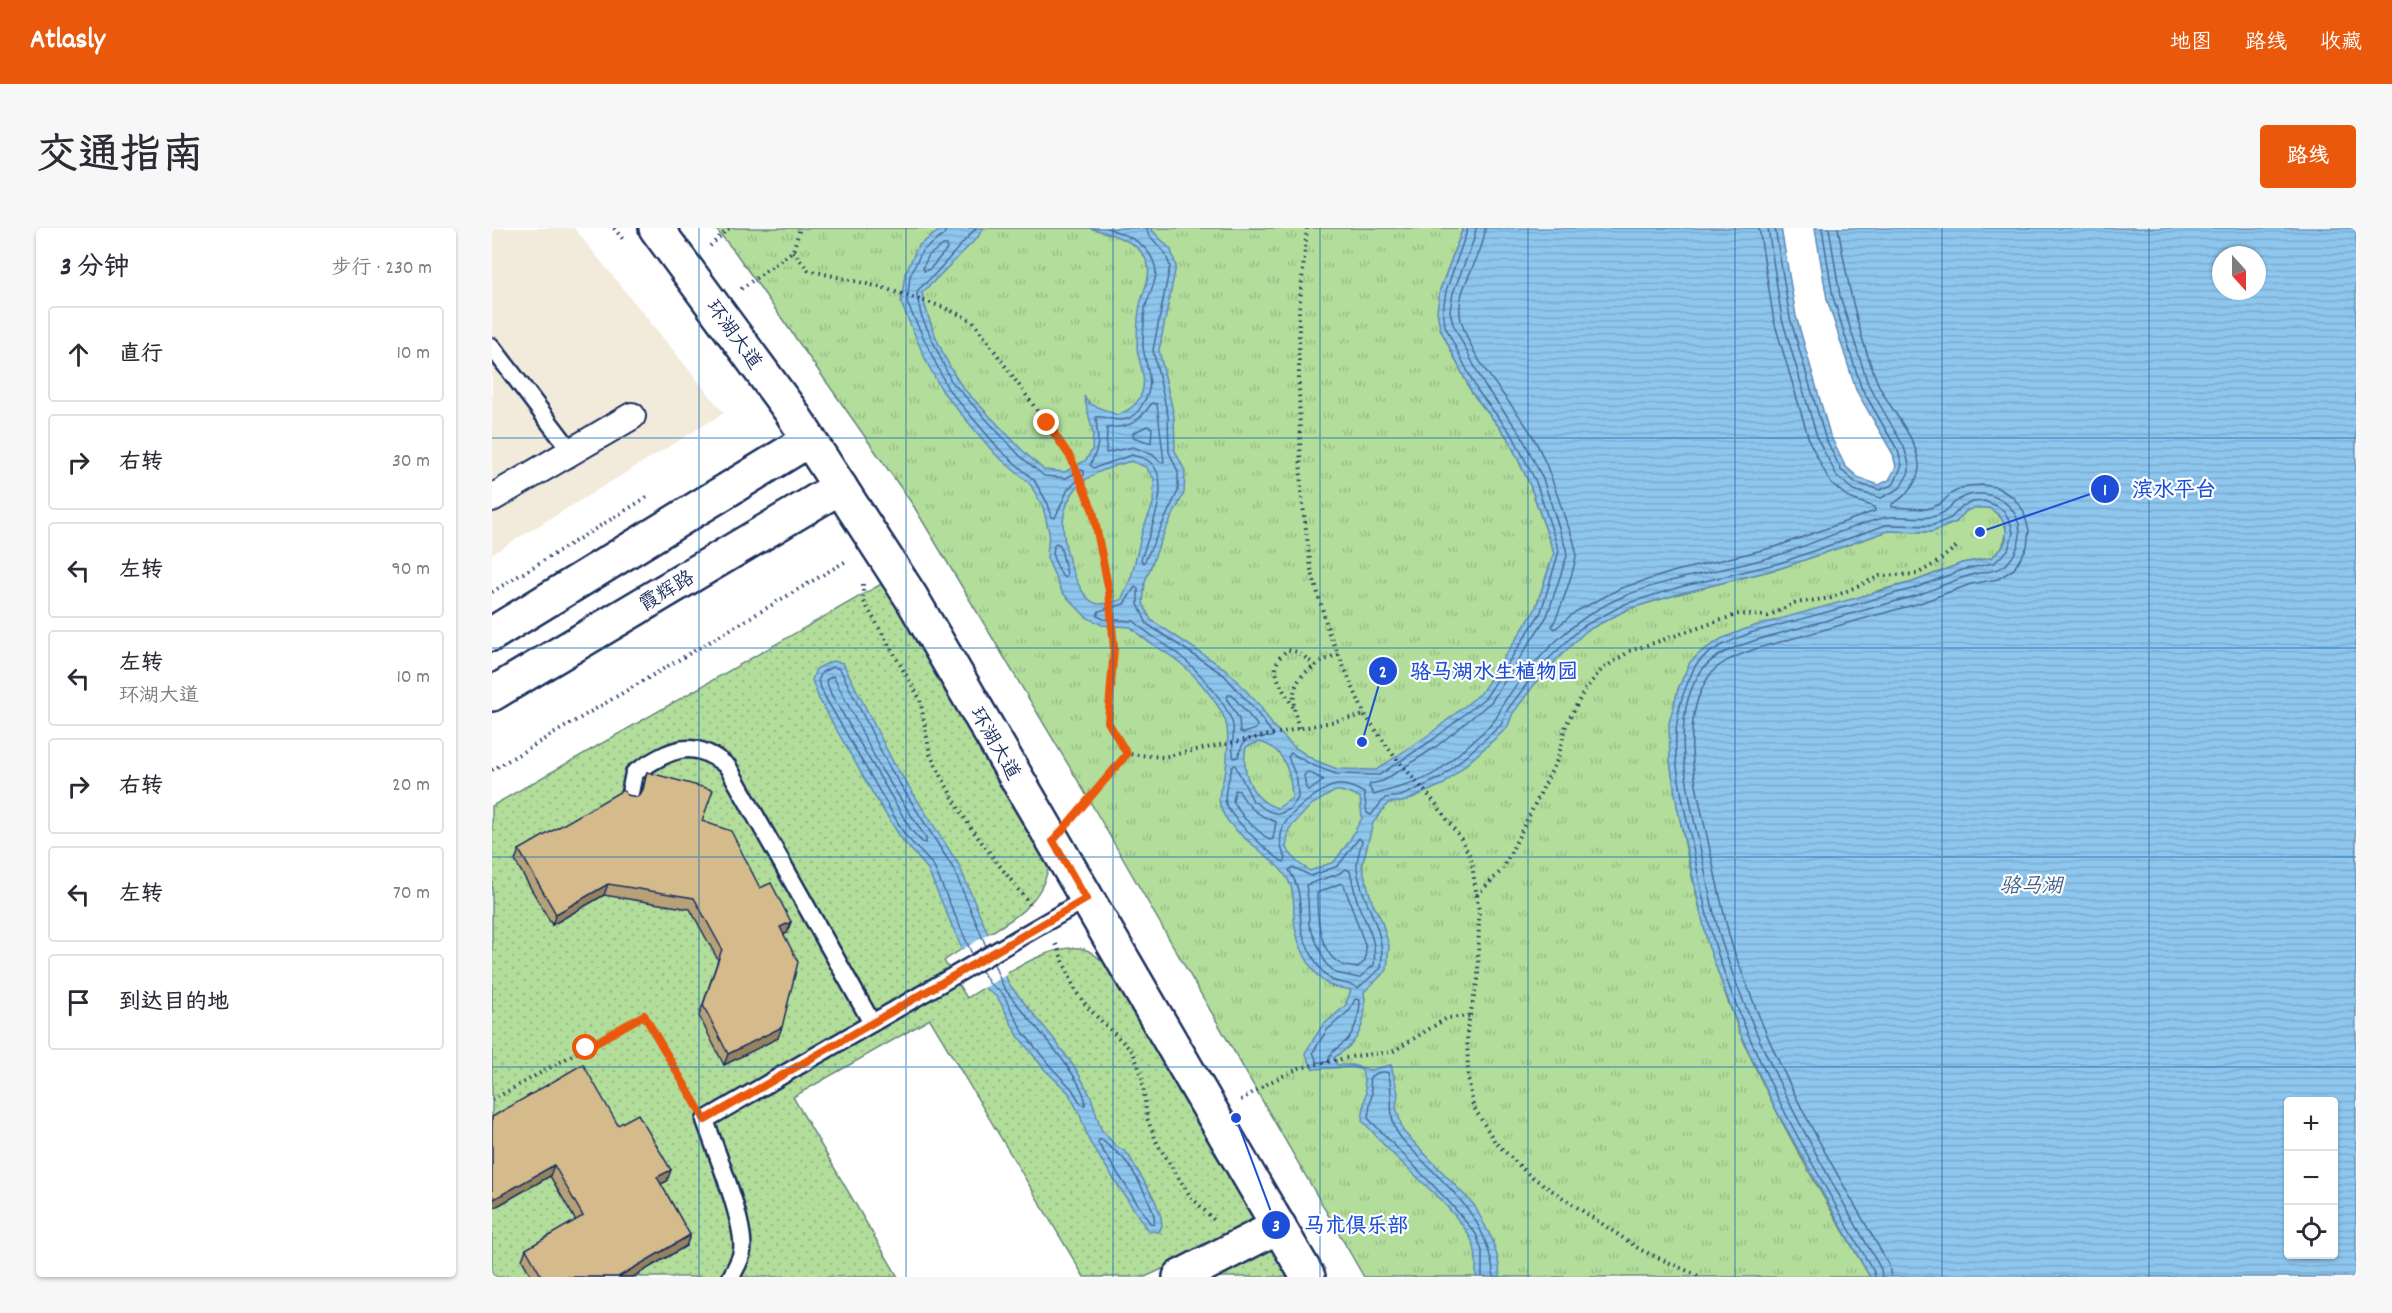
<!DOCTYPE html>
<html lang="zh">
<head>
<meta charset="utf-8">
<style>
  body { margin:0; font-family:Dekko,"LXGW WenKai TC",sans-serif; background:#f7f7f7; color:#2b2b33 }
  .controls { position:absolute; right:18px; bottom:18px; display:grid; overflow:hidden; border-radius:6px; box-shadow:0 2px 4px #0004 }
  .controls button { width:54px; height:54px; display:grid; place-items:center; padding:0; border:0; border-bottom:2px solid #e1e1e2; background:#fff; color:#2b2b33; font:30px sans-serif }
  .compass { position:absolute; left:1720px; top:18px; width:54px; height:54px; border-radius:50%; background:#fff; box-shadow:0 2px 4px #0004; rotate:159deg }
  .stop { position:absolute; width:18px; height:18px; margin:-14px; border:4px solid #ea580c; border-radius:50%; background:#fff }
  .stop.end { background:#ea580c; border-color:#fff; box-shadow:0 2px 6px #0008 }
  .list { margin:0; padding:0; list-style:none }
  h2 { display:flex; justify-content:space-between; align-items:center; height:78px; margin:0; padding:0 24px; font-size:26px }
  h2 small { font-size:20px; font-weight:400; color:#7c7c81 }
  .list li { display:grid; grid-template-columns:39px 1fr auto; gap:18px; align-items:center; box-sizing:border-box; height:96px; margin:0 12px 12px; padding:0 12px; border:2px solid #e1e1e2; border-radius:6px }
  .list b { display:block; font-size:22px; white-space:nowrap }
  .list p { margin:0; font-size:20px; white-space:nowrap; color:#7c7c81 }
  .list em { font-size:20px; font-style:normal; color:#7c7c81 }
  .icon { flex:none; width:33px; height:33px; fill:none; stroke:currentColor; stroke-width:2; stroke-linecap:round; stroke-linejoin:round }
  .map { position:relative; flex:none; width:1864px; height:1049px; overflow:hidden; border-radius:6px }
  header { display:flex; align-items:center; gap:36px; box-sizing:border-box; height:84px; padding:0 30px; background:#ea580c; color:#fff }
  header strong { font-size:28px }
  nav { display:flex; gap:33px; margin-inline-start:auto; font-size:21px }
  .intro { display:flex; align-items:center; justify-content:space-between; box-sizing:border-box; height:144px; padding:0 36px }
  h1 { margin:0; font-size:42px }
  .button { padding:15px 27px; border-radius:6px; background:#ea580c; color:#fff; font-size:21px; font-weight:700 }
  main { display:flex; gap:36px; padding:0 36px }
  aside { flex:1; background:#fff; border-radius:6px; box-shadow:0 2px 4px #0004 }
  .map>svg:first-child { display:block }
  .built { fill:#f2ebdc }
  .grass { fill:url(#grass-dots); stroke:#66867c; stroke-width:1.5 }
  .park { fill:url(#park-tufts); stroke:#66867c; stroke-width:1.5 }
  .water { fill:url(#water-rules); stroke:#608ab4; stroke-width:1.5; fill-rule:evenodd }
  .pier { fill:#fff }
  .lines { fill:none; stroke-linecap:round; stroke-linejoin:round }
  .shore { stroke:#496b97; stroke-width:1.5 }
  .service-casing { stroke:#1b2f5e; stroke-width:21 }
  .pedestrian-casing { stroke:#1b2f5e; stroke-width:30 }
  .minor-casing { stroke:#1b2f5e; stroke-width:38 }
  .tertiary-casing { stroke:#1b2f5e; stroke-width:38 }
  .path { stroke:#1b2f5e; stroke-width:4; stroke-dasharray:1.5 4.5; stroke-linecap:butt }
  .service { stroke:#fff; stroke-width:16 }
  .pedestrian { stroke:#fff; stroke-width:26 }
  .minor { stroke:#fff; stroke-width:33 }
  .tertiary { stroke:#fff; stroke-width:33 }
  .wall { fill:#b7a178; stroke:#1b2f5e; stroke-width:1.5 }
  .shaded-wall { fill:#958361; stroke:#1b2f5e; stroke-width:1.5 }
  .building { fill:#d5bb8b; stroke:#1b2f5e; stroke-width:1.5 }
  .route { stroke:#ea580c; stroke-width:8 }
  .grid { fill:none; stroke:#1f6fb2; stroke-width:1.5; stroke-opacity:0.55 }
  .labels { text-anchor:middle; stroke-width:4.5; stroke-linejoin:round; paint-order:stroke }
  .street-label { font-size:20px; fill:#1b2f5e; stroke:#fff }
  .water-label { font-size:21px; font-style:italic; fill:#3e5c89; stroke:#fff }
  .leader { fill:none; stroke:#1d4ed8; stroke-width:2 }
  .callout-dot { fill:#1d4ed8; stroke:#fff; stroke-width:2 }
  .mark-label { font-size:18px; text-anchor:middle; font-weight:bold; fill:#fff }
  .callout-label { font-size:21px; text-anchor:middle; font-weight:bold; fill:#1d4ed8; stroke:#fff; stroke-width:4.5; stroke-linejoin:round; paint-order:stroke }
</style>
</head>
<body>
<header>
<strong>Atlasly</strong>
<nav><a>地图</a><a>路线</a><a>收藏</a></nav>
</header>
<div class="intro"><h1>交通指南</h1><a class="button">路线</a></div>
<main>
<aside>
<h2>3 分钟<small>步行 · 230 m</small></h2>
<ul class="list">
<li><svg class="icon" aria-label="ahead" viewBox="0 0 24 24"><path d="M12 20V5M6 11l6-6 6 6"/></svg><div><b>直行</b></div><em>10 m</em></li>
<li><svg class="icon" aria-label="right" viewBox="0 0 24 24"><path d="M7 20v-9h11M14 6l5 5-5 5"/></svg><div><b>右转</b></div><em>30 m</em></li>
<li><svg class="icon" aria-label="left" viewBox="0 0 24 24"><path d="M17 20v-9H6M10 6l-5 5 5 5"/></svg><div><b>左转</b></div><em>90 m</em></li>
<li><svg class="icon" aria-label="left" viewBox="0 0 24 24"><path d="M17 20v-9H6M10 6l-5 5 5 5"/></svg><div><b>左转</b><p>环湖大道</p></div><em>10 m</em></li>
<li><svg class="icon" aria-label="right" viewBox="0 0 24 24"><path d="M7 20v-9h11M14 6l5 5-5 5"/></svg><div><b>右转</b></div><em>20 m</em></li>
<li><svg class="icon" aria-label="left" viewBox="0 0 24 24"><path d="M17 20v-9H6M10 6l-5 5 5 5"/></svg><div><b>左转</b></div><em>70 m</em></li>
<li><svg class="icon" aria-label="arrive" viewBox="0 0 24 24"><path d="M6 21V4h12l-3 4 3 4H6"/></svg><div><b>到达目的地</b></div></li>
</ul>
</aside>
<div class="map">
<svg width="1864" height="1049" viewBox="0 0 1864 1049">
  <defs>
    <pattern id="grass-dots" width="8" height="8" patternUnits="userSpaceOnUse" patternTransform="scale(1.5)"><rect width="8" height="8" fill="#b2dd9a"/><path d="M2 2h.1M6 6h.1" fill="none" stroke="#98be87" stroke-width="1.8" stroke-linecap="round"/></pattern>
    <pattern id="park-tufts" width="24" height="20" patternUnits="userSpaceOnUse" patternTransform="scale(1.5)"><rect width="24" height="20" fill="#b2dd9a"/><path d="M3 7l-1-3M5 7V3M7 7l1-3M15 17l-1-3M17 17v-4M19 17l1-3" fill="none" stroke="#98be87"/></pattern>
    <pattern id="water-rules" width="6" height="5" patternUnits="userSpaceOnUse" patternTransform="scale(1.5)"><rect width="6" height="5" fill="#8ec6ed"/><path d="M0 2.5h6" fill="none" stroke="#7aaace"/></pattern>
  </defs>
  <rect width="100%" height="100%" fill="#fff"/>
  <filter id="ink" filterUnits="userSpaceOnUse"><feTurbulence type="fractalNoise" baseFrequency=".0167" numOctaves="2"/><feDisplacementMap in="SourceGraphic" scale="12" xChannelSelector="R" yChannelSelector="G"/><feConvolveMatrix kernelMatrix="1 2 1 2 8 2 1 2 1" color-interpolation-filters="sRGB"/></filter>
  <g filter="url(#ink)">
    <!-- built -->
    <polygon class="built" points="0,0 82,0 232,185 0,326"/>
    <!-- grass -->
    <g class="grass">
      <path d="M 391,355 L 557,636 C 549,690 491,704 452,733 L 475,770 C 504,753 559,712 592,721 C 602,724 610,733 618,740 L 763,985 L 756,998 L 725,1016 L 653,1049 L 592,1049 L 438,791 L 301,869 L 406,1049 L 0,1049 L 0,578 Z"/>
      <polygon points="777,1017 787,1028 799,1049 705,1049"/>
    </g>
    <!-- park -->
    <path class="park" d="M 223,0 L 971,0 L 948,62 L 948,100 L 980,165 L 1016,210 L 1038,257 L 1062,325 L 1043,382 L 1094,403 L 1136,381 L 1190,365 L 1289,340 L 1396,303 L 1440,304 L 1464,294 L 1474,283 L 1482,279 L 1497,280 L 1502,283 L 1511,292 L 1515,304 L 1510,320 L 1499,330 L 1470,335 L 1421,354 L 1385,363 L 1178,533 C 1193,626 1213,720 1249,807 C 1284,891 1332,970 1378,1049 L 872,1049 L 589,558 L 421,277 L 243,24 Z"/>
    <!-- water -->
    <g class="water">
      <path d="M 451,0 L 491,0 L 486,9 L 430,65 C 436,95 454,136 471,160 L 532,224 L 552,242 L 573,244 L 594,232 L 600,222 L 601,205 L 592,168 L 598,176 L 625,187 C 637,183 646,177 650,164 C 655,148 646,134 645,119 C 645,111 646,90 647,82 C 650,61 665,45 650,25 C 640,11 613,4 597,0 L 658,0 L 679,22 L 684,38 L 667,122 L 682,188 L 683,223 L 693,243 L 692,265 L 671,307 L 653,354 L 651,375 L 659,392 L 735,442 L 768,478 L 781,498 L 802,519 L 822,532 L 845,541 L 884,542 L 938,506 L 989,465 L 1043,382 L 1062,325 L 1038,257 L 1016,210 L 980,165 L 948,100 L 945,83 L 948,62 L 971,0 L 1289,0 L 1304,88 L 1338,207 L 1353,238 L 1367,250 L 1387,257 L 1397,252 L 1404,239 L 1401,226 L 1364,162 L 1335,71 L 1323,0 L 1864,0 L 1864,1049 L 1378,1049 L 1283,880 L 1249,807 L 1216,717 L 1185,578 L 1178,533 L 1177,495 L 1186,461 L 1198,434 L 1210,423 L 1229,411 L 1256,400 L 1421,354 L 1470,335 L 1499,330 L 1510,320 L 1514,312 L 1514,298 L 1507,287 L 1497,280 L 1482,280 L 1474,283 L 1464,294 L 1440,304 L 1396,303 L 1289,340 L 1190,365 L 1136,381 L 1094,403 L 1051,445 L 1021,485 L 1015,500 L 952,556 L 911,574 L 896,575 L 881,595 L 870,638 L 880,674 L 889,691 L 897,718 L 895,742 L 872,764 C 875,780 872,801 861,814 C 857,820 848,825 843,829 L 845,837 L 860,837 L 878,842 L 899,837 L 906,865 L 904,879 L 911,903 L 982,977 L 1000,1011 L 1006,1031 L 1008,1049 L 984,1049 C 984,1036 985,1024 980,1013 C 967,984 918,944 895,920 C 886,911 880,902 870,893 L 874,864 L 870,842 L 860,839 L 821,841 L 813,825 L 830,798 L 853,778 L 859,762 C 853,760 843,760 837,757 C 820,748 806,718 803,699 C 800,682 805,666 795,650 C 779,624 735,606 728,577 C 725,564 732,553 734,541 C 735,531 737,504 734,495 C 728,475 700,443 683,431 C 668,420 651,413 639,399 L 610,397 L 594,389 L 570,364 L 555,330 L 557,304 L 551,279 L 538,256 L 503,226 L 471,188 L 451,164 L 435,135 L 409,75 L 413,46 L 426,18 ZM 1729,27 L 1765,27 L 1765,63 L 1729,63 ZM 639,233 L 654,239 L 662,251 L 661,277 L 651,301 L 639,350 L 629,372 C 623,373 613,377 606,376 C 584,373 567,307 572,287 C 573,281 577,271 580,266 C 592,246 619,239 639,233 ZM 767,514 C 792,519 799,546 800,570 L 786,580 C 759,573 749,543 754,519 ZM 843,563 L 849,563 L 868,569 L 870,590 L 856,615 L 842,634 L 818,643 L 805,634 L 794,620 L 797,601 L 819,577 ZM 1796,874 L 1842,874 L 1842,1026 L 1796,1026 Z"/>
      <polygon points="340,433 351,435 401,534 467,637 517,756 562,811 585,843 599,869 609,901 623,917 636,926 663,972 669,989 670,998 667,1004 656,1003 597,913 588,887 576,864 553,842 526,808 506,770 492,759 471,723 435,640 409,610 380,564 327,471 320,452 324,441"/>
    </g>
    <!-- pier -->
    <polygon class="pier" points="498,705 516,746 490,761 468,723"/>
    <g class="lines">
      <!-- shore -->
      <g class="shore">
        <polyline points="454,0 452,7 430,23 418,48 415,75 456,161 508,222 542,252 556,276 560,289 563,290 576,261 592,247 592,243 589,242 574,250 552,248 528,228 459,153 429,87 425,67 426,62 443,46 484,0"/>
        <path d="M 615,0 C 636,8 656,14 663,38 C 667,52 655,68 653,82 C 652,89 651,111 651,118 C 653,139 665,156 651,175 C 649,179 646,184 643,186 C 627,199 618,187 604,189 C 605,212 610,214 598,237 L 602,240 L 640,227 C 646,229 654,230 658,234 C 682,254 656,307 649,332 L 652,335 L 686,263 L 686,244 L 677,224 L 676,188 L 661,122 L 678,38 L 673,25 L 656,6 L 655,0"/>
        <path d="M 976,0 L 954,63 L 951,83 L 953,98 L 985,162 L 1021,208 L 1044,254 L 1067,323 L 1049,384 L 994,469 L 942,511 L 887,547 L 844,546 L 820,537 L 799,525 L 796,529 L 805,551 L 806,570 L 798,581 L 787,586 L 776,583 L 761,573 L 743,537 L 740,539 C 738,550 731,564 734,576 C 738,589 781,629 792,634 L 794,630 C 788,621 787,610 791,599 C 797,585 830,559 845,557 C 854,556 865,561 872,565 L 875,585 L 879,587 L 893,570 L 909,568 L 949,550 L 1009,497 L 1016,481 L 1046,441 L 1090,399 L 1133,376 L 1188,359 L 1288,335 L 1394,297 L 1439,298 L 1459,290 L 1470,278 L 1481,274 L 1492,273 L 1505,278 L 1512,283 L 1519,296 L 1521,305 L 1516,322 L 1502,335 L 1473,341 L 1423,360 L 1258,405 C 1240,413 1216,421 1204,437 C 1200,442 1199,449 1196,454 C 1173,505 1187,558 1199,610 C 1206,645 1212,682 1223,717 C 1259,833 1321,939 1382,1044 L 1383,1049"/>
        <path d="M 984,0 L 982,11 L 961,65 L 958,83 L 961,96 L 992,157 L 1028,205 L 1051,251 L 1074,321 L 1075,328 L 1055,388 L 999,474 L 945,518 L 891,553 L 878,556 L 877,559 L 882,567 C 902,560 927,556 946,543 C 957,535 968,524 979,515 C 986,508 996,501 1002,493 C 1007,488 1008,480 1012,474 C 1043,431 1080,390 1130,369 C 1180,348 1235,343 1286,327 C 1320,317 1358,297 1392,290 C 1415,285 1440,298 1458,279 C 1478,257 1513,264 1525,290 C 1532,306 1526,327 1512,338 C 1500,346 1488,343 1476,348 C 1459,353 1443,361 1426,367 C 1371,383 1316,397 1261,413 C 1244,419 1222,426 1210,442 C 1178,485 1194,557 1205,605 C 1213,641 1219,680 1230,715 C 1268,831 1328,935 1389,1041 L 1390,1049"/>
        <path d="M 993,0 C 992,31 961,60 969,92 C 980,132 1010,163 1033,196 C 1053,225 1063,261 1074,293 C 1078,303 1083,314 1084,324 C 1085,336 1067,386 1060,398 L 1063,401 L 1083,384 L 1129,360 L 1184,343 L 1283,319 L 1383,283 L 1382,279 L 1357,270 L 1338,254 L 1318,215 L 1282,93 L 1267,0"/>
        <polyline points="1276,0 1290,91 1326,212 1345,248 1361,262 1389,270 1408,260 1417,244 1417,236 1412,219 1376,156 1348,68 1337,0"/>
        <polyline points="1283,0 1298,90 1333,209 1349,242 1364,255 1388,262 1402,256 1410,237 1406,223 1369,159 1341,69 1330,0"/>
        <path d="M 1346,0 C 1355,51 1365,102 1384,151 C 1395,180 1423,204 1427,236 C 1428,253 1414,269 1400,276 L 1400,279 L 1435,281 L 1448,276 L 1460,265 L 1475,258 L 1491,257 L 1504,259 L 1521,269 L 1531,282 L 1537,302 L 1535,319 L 1522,341 L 1506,351 L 1479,356 L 1428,375 L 1263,421 C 1248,427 1226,434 1217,448 C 1186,495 1204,558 1215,608 C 1222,642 1229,676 1238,710 C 1242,726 1249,741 1255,757 C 1291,856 1345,946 1397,1037 L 1399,1049"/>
        <polygon points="451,17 455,17 455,21 438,41 432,43 431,39 437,27"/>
        <path d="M 660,175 L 665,176 L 672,234 L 668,234 L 661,227 L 641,219 L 614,225 L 615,200 C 639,199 646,195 660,175 Z"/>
        <polygon points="655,198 660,200 659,215 641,209 641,205"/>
        <polygon points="564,315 568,317 575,346 573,350 570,348 561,329 562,317"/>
        <path d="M 643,359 L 646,361 L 646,376 L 655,396 L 732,447 L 763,482 L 780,505 L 780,509 C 760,510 752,505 746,529 L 742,530 C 738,519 744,505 740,493 C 732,472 705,441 687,427 C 672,415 656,407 642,393 L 612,391 L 605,388 L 607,383 L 632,376 Z"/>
        <polygon points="341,448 389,541 434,610 434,615 430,614 419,602 339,466 334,452"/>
        <polygon points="736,467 740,467 765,497 764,501 752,505 748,504 747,491 735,471"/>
        <polygon points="816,544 832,552 817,563 814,560 812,547"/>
        <path d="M 743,562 L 747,563 C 756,580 766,587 784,594 L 781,611 L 777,612 L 753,591 L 741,574 Z"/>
        <path d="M 867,610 L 870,613 C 868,622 864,632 865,641 C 870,678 895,700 889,740 L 866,760 C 858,754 848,756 840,752 C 826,744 810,711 809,696 C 807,673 810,663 797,642 L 801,639 L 819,648 L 846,638 Z"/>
        <path d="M 854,641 L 858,643 C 861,655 863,669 868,681 C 877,700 885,715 882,737 L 867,750 L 844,745 L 834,736 L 817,697 L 816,671 L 814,657 L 846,646 Z"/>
        <path d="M 849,655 L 852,657 L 874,720 L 873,733 L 865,740 C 859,739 852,739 847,735 C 826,722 825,685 825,665 Z"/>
        <polyline points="480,726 441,637 413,607 333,469 326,453 330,444 341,439 348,441 396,537 461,640 494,718"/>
        <path d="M 490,743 L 497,755 L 511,766 L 531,804 L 558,838 L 580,861 L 589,876 L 593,877 C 598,855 526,780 513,761 C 508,753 505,744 502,736"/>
        <path d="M 863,771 L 868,772 C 868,785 863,804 854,813 C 846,820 838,823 836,834 L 825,834 L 821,824 L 835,802 L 858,782 Z"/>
        <path d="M 607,912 L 610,912 C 617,919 626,924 632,931 C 641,942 666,984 662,996 L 658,995 L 606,915 Z"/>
        <path d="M 990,1049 L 990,1023 L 984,1006 L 958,975 L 876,890 L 880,864 L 877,851 C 880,846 891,842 896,845 C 903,865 894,889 907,907 C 913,916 922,923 929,931 C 967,970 995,992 1002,1049"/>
      </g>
      <!-- service casing -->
      <g class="service-casing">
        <g id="service">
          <polyline points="0,119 79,223"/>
          <path d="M 137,570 L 142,545 C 177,523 199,507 236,539 L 380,795"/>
          <path d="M 239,1049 C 243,1041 249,1032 250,1023 C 254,996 223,921 213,892 L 594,671"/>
        </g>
      </g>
      <!-- pedestrian casing -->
      <g class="pedestrian-casing">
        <polyline id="pedestrian" points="0,270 140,188"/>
      </g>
      <!-- minor casing -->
      <g class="minor-casing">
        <polyline id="minor" points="688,1049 787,998"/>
      </g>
      <!-- tertiary casing -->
      <g class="tertiary-casing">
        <g id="tertiary">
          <polyline points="164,0 298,182 419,369 816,1049"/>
          <polyline points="0,406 317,212"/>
          <polyline points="0,466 348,259"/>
        </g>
      </g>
      <!-- path -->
      <g class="path">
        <polyline points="122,0 133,14"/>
        <polyline points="815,0 807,84 807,157 809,262 819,341 837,405 873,487 902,528 944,576 969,611 979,630 987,683 986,751 975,801 976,848 981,878 1003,914 1037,947 1149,1022 1209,1049"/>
        <polyline points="218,18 237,0"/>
        <polyline points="301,23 316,42 388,59 451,79 481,93 579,230 601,283 617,363 622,420 616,494 635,526"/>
        <polyline points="249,61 301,23 308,0"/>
        <polyline points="371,356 371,372 428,471 438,526 464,576 481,603 538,677"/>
        <polyline points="0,364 157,268"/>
        <path d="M 801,479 C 790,459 772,438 796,422 L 806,424 L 823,437"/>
        <path d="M 807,500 C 793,456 806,444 846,426"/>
        <polyline points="0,542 356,332"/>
        <polyline points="583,587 635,526 671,529 873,487"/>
        <polyline points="985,667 1010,642 1066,530 1074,497 1092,463 1109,442 1138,423 1247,386 1276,388 1303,375 1339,370 1388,348 1425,346 1444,335 1465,318"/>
        <polyline points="564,716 584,764 598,782 641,824 650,848 655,890 666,917 698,968 724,994"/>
        <polyline points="0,872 152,787 201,871"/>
        <polyline points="749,872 778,854 808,840 863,828 900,824 955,790 977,788"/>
      </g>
      <!-- service -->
      <use href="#service" class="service"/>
      <!-- pedestrian -->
      <use href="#pedestrian" class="pedestrian"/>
      <!-- minor -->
      <use href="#minor" class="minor"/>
      <!-- tertiary -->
      <use href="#tertiary" class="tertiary"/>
    </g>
    <!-- wall -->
    <g class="wall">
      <polygon points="155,544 210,593 268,660 295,705 292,706 286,810 232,837 207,788 226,732 198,681 112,667 60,697 23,633 27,622 135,567 145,569 149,564"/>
      <polygon points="0,889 126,897 175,953 169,956 198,1007 194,1018 141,1049 40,1049 30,1032 34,1021 84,993 58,948 0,981"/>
    </g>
    <!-- shaded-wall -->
    <g class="shaded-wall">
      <polygon points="116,656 112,667 60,697 64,686"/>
      <polygon points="299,694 295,705 285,710 288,699"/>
      <polygon points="290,799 286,810 232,837 236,826"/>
      <polygon points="62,937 58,948 0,981 0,978 2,971"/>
      <polygon points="179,942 175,953 161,960 165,949"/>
      <polygon points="198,1007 194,1018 141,1049 126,1049"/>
    </g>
    <!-- building -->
    <g class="building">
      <polygon points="155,544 221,562 210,593 239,603 268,660 279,655 299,694 288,699 306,734 290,799 236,826 211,777 230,721 202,670 116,656 64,686 27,622 131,562 135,567 145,569 151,562"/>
      <polygon points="91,836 126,897 146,886 179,942 165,949 198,1007 126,1049 50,1049 34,1021 91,988 62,937 2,971 0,966 0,889"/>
    </g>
  </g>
  <g class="lines" filter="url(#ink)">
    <!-- route -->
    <polyline class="route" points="94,820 152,787 213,892 594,671 561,613 635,526 616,494 622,420 617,363 601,283 579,230 555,195"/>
  </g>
  <!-- grid -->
  <path class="grid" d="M 207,0 L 207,1049M 414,0 L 414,1049M 621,0 L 621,1049M 828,0 L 828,1049M 1036,0 L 1036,1049M 1243,0 L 1243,1049M 1450,0 L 1450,1049M 1657,0 L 1657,1049M 0,210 L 1864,210M 0,420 L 1864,420M 0,629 L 1864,629M 0,839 L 1864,839"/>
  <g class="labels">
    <!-- street labels -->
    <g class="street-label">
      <text transform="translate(243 106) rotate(54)" y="7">环湖大道</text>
      <text transform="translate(174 362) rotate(-31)" y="7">霞辉路</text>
      <text transform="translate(504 515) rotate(60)" y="7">环湖大道</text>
    </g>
    <!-- water labels -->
    <g class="water-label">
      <text x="1539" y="664">骆马湖</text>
    </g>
  </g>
  <!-- callouts -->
  <path class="leader" d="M1488 304L1613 261M870 514L891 443M744 890L784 997"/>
  <g class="callout-dot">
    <circle cx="1488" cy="304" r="6"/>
    <circle cx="870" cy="514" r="6"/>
    <circle cx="744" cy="890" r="6"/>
    <circle cx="1613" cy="261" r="15"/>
    <circle cx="891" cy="443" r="15"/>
    <circle cx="784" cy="997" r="15"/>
  </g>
  <g class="mark-label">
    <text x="1613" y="267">1</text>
    <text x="891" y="449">2</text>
    <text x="784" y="1003">3</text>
  </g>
  <g class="callout-label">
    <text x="1682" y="268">滨水平台</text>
    <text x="1002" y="450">骆马湖水生植物园</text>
    <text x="864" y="1004">马术俱乐部</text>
  </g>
</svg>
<div class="controls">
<button>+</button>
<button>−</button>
<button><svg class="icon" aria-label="locate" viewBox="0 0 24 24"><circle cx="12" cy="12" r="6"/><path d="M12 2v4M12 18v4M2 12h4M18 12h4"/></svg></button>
</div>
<svg class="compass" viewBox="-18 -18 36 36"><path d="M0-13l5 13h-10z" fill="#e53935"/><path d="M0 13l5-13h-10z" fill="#7c7c81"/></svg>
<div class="stop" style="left:94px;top:820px"></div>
<div class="stop end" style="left:555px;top:195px"></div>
</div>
</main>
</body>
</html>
